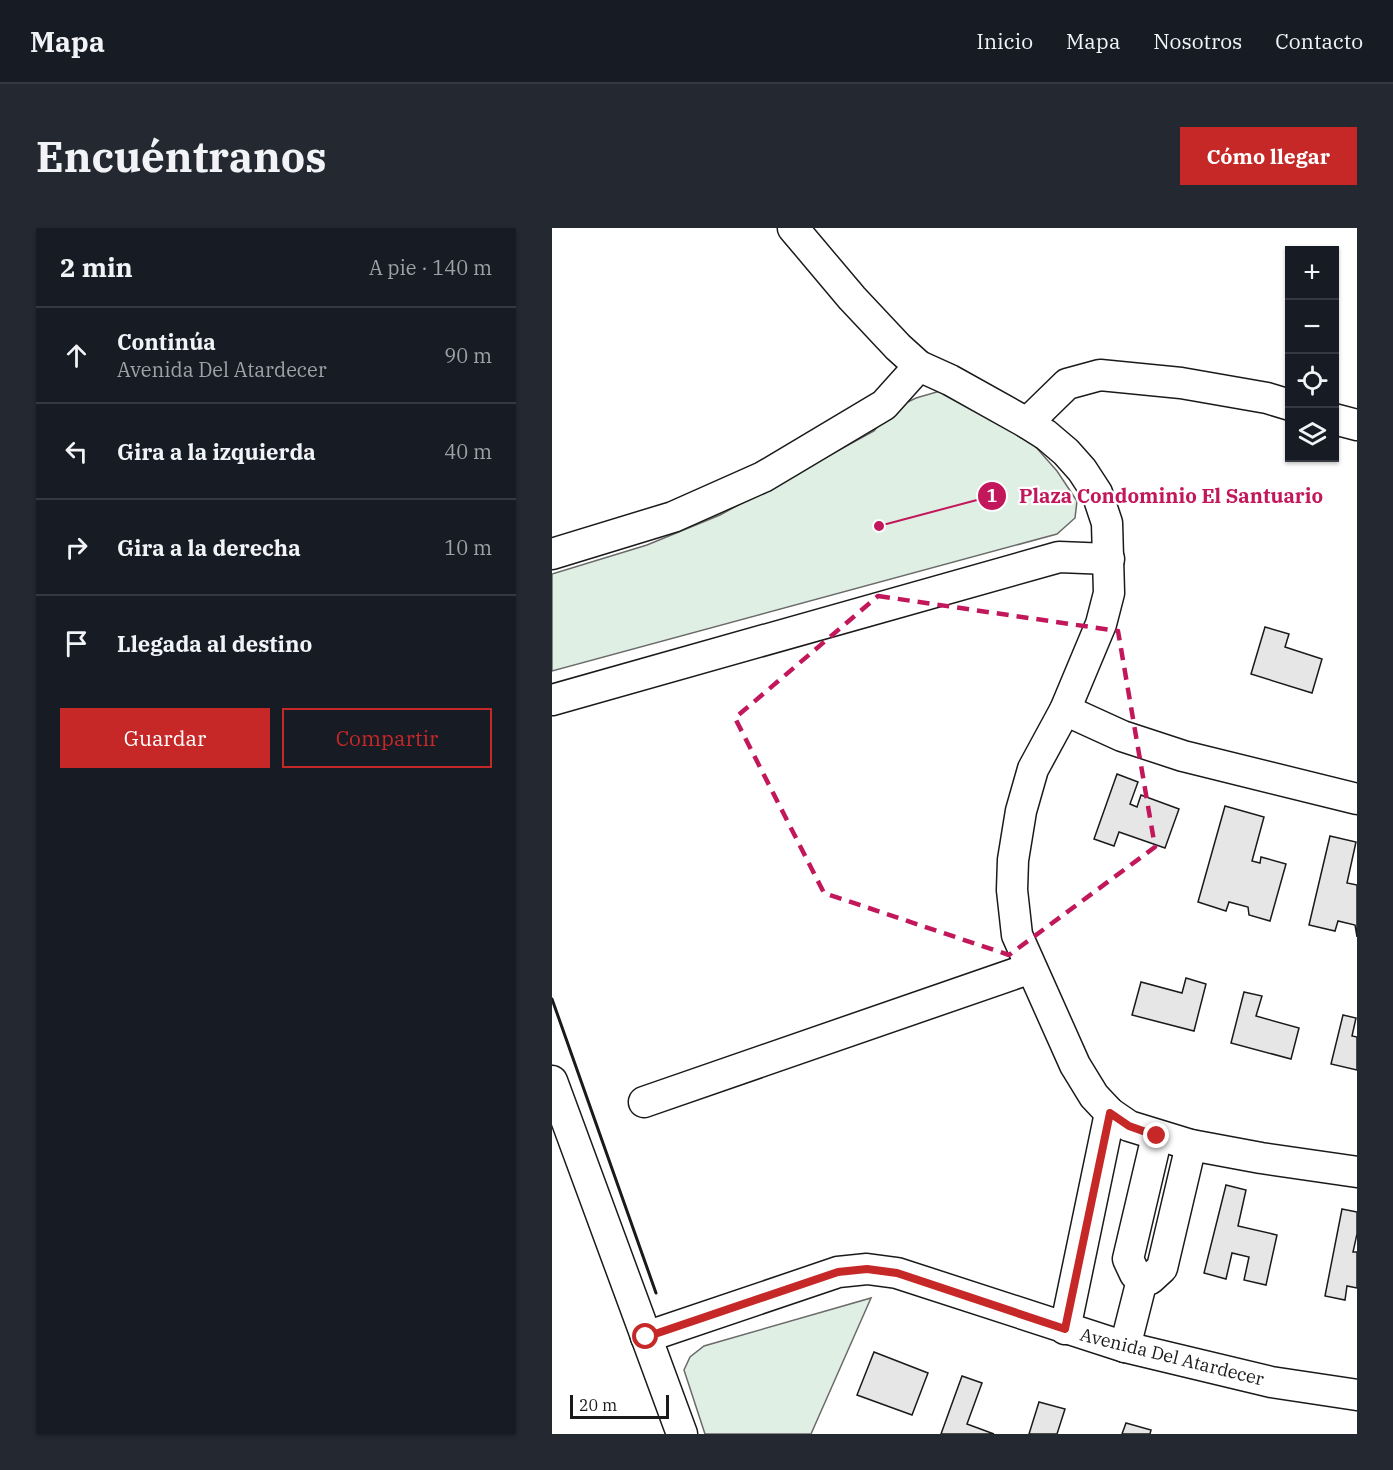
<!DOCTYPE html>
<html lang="es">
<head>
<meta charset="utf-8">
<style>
  body { margin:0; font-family:"IBM Plex Serif",serif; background:#242831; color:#f1f3f6 }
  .controls { position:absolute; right:18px; top:18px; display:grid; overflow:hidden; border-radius:0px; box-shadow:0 2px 4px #0004 }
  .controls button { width:54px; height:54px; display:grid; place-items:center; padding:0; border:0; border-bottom:2px solid #363941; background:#171b24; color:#f1f3f6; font:30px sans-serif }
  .scale { position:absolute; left:18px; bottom:15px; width:99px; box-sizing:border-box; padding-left:6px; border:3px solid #1a1a1a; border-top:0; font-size:16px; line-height:21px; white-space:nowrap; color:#1a1a1a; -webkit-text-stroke:4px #fff; paint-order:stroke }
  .stop { position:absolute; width:18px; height:18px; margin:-14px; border:4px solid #c62828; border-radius:50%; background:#fff }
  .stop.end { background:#c62828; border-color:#fff; box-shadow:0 2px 6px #0008 }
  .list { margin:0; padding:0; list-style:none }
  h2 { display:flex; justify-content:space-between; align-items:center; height:78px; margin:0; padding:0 24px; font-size:26px }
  h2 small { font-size:20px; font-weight:400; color:#9ea1a6 }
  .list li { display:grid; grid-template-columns:39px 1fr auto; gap:18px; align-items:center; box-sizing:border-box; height:96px; padding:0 24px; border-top:2px solid #363941 }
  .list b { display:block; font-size:22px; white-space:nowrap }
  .list p { margin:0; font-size:20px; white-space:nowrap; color:#9ea1a6 }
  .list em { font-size:20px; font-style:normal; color:#9ea1a6 }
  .actions { display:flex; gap:12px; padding:18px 24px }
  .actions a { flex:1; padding:14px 0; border:2px solid #c62828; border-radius:0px; text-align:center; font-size:21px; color:#c62828 }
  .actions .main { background:#c62828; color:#fff }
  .icon { flex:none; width:33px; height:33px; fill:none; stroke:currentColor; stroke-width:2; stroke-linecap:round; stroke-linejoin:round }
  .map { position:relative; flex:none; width:805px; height:1206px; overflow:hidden; border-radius:0px }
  header { display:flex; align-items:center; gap:36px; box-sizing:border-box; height:84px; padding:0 30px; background:#171b24; border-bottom:2px solid #363941 }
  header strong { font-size:28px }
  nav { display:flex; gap:33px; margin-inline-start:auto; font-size:21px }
  .intro { display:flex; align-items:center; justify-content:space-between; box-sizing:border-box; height:144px; padding:0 36px }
  h1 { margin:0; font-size:42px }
  .button { padding:15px 27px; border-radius:0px; background:#c62828; color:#fff; font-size:21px; font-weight:700 }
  main { display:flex; gap:36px; padding:0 36px }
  aside { flex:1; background:#171b24; border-radius:0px; box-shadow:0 2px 4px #0004 }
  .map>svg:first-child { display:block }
  .green { fill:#e0efe3; stroke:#6a6a6a; stroke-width:1.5 }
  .building { fill:#e6e6e6; stroke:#1a1a1a; stroke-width:1.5 }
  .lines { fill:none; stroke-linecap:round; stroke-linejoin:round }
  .street-casing { stroke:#1a1a1a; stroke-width:33 }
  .street { stroke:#fff; stroke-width:30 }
  .wall { stroke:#1a1a1a; stroke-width:3 }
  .route { stroke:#c62828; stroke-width:8 }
  .marked { fill:none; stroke:#c2185b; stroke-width:4.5; stroke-dasharray:12 8; stroke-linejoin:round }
  .labels { text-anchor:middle; stroke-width:4.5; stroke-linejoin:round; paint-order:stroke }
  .street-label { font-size:18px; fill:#1a1a1a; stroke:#fff }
  .leader { fill:none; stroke:#c2185b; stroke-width:2 }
  .callout-dot { fill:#c2185b; stroke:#fff; stroke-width:2 }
  .mark-label { font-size:18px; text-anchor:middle; font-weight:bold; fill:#fff }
  .callout-label { font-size:20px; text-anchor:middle; font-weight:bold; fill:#c2185b; stroke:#fff; stroke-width:4.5; stroke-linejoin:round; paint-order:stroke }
</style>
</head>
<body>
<header>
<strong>Mapa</strong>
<nav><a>Inicio</a><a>Mapa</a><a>Nosotros</a><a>Contacto</a></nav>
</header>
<div class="intro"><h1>Encuéntranos</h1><a class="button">Cómo llegar</a></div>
<main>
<aside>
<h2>2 min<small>A pie · 140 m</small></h2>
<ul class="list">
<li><svg class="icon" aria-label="ahead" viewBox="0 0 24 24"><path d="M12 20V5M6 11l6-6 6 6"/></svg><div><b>Continúa</b><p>Avenida Del Atardecer</p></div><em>90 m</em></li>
<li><svg class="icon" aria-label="left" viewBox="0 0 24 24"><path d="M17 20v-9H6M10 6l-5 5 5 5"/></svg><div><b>Gira a la izquierda</b></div><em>40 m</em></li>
<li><svg class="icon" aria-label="right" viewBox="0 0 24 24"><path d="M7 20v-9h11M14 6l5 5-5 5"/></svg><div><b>Gira a la derecha</b></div><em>10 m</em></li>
<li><svg class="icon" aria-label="arrive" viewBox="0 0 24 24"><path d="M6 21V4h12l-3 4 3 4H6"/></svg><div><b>Llegada al destino</b></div></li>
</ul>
<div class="actions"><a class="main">Guardar</a><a>Compartir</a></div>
</aside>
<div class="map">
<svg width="805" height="1206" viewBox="0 0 805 1206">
  <rect width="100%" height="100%" fill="#fff"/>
  <!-- green -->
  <g class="green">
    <polygon points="388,163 475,209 505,243 525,273 523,290 505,306 0,443 0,346 95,317 168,287 322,203 339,182 364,170"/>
    <polygon points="319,1070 259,1206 153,1206 132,1142 138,1129 152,1118"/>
  </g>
  <!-- building -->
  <g class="building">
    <polygon points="713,399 737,406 733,419 770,431 760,465 699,446"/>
    <polygon points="565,546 586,554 578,576 585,579 589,567 627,581 613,620 567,604 562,618 542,611"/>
    <polygon points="673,578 712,589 700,633 708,635 709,629 734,636 718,693 697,687 696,679 677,674 674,683 646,674"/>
    <polygon points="778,608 804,614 795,655 805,657 805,709 803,697 786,693 783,703 757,697"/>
    <polygon points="634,750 654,756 642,803 580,787 589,754 630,765"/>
    <polygon points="692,764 710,768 704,788 747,800 739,831 679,815"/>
    <polygon points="791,787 804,790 800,808 805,809 805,842 779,836"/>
    <polygon points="674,957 694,962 686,998 725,1007 714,1057 692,1052 697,1029 680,1025 674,1051 652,1045"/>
    <polygon points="790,981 805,984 805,1006 801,1024 805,1024 805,1060 795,1058 793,1072 773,1068"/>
    <polygon points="322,1124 376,1145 360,1187 305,1167"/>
    <polygon points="410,1148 430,1155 415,1196 442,1206 389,1206"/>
    <polygon points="487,1174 513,1181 505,1206 477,1206"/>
    <polygon points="574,1195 599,1202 598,1206 570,1206"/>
  </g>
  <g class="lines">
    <!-- street casing -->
    <g class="street-casing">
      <g id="street">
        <polyline points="241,0 300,70 346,119 367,138 398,152 475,195 494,207 514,224 530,242 545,265 555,295 557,365 549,396 513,482 481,541 469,583 461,632 460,662 465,707 523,837 542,868 558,885 577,898 639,917 709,930 805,944"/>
        <polyline points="782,191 805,197"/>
        <polyline points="475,195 515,156 548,147 629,155 715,170 738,177"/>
        <polyline points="0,326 121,289 211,249 332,177 367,138"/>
        <polyline points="0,472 507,329 557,331"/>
        <polyline points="513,482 570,508 631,528 805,571"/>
        <polyline points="0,853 130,1206"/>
        <polyline points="92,874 479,740"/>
        <polyline points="605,908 576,1031 583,1046 590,1052 598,1051 610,1040 639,917"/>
        <polyline points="513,1101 558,885"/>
        <polyline points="94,1109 286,1044 315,1041 345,1045 573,1119 719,1154 805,1167"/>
        <polyline points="573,1119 590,1052"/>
      </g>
    </g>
    <!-- street -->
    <use href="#street" class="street"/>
    <!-- wall -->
    <polyline class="wall" points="0,771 104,1065"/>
  </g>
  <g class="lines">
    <!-- route -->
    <polyline class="route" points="94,1109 286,1044 315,1041 345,1045 513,1101 558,885 577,898 605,908"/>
  </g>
  <!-- marked area -->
  <path class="marked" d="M 326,368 L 566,403 L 603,619 L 457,727 L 272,665 L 183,490 Z"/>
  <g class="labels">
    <!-- street labels -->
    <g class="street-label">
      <text transform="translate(620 1129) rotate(14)" y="6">Avenida Del Atardecer</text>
    </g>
  </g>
  <!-- callouts -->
  <path class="leader" d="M327 298L440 268"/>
  <g class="callout-dot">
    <circle cx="327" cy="298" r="6"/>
    <circle cx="440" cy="268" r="15"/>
  </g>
  <g class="mark-label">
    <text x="440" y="274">1</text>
  </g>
  <g class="callout-label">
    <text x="619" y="275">Plaza Condominio El Santuario</text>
  </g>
</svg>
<div class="controls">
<button>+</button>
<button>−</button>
<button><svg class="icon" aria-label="locate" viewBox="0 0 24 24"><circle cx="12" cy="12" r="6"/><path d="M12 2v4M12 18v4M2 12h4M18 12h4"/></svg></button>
<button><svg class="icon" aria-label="layers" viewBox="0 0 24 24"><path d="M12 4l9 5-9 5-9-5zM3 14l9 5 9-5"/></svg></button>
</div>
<div class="scale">20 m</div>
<div class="stop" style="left:94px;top:1109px"></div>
<div class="stop end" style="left:605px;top:908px"></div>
</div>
</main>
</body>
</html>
